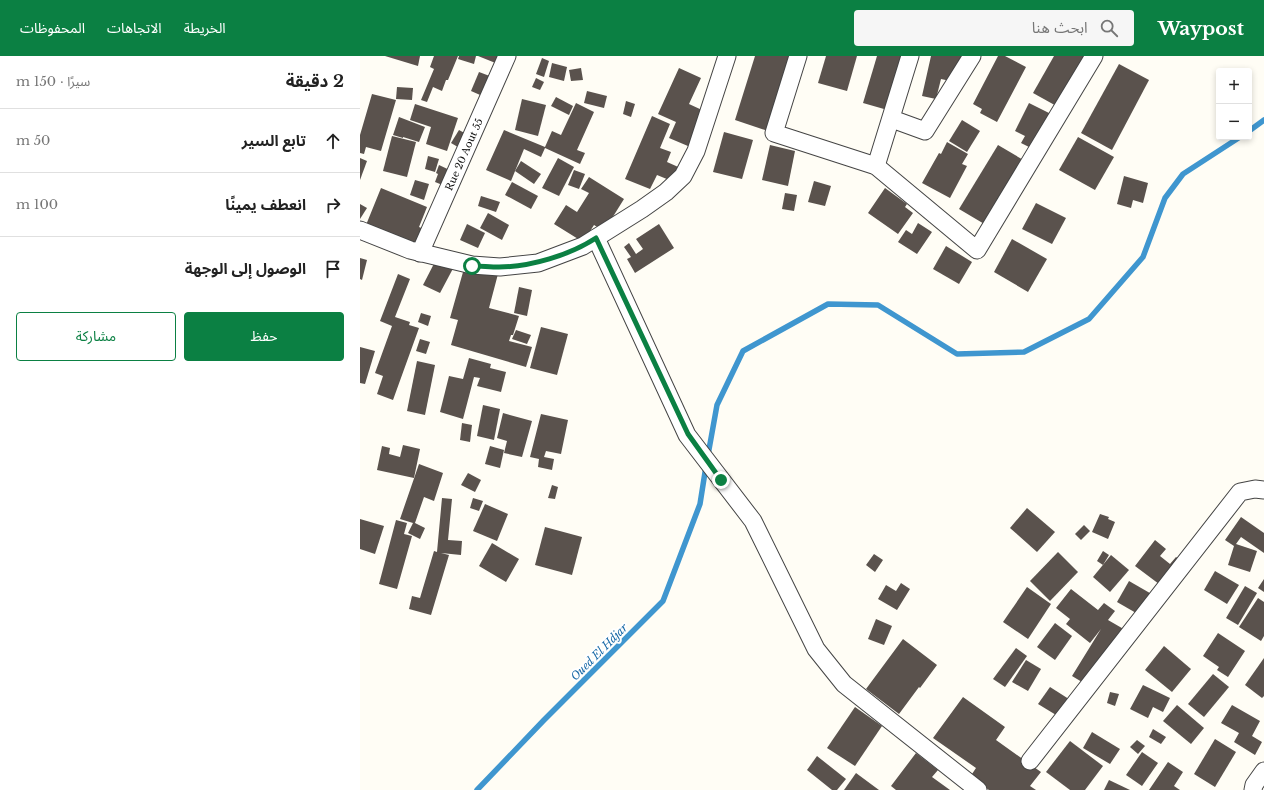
<!DOCTYPE html>
<html lang="ar">
<head>
<meta charset="utf-8">
<style>
  body { margin:0; font-family:"Libre Baskerville","Noto Sans Arabic",serif; background:#f6f6f6; color:#222; direction:rtl }
  .controls { position:absolute; right:12px; top:12px; display:grid; overflow:hidden; border-radius:4px; box-shadow:0 2px 6px #0003 }
  .controls button { width:36px; height:36px; display:grid; place-items:center; padding:0; border:0; border-bottom:1px solid #e0e0e0; background:#fff; color:#222; font:20px sans-serif }
  .stop { position:absolute; width:12px; height:12px; margin:-9px; border:3px solid #0b8043; border-radius:50%; background:#fff }
  .stop.end { background:#0b8043; border-color:#fff; box-shadow:0 1px 4px #0008 }
  .list { margin:0; padding:0; list-style:none }
  h2 { display:flex; justify-content:space-between; align-items:center; height:52px; margin:0; padding:0 16px; font-size:17px }
  h2 small { font-size:13px; font-weight:400; color:#767676 }
  .list li { display:grid; grid-template-columns:26px 1fr auto; gap:12px; align-items:center; box-sizing:border-box; height:64px; padding:0 16px; border-top:1px solid #e0e0e0 }
  .list b { display:block; font-size:15px; white-space:nowrap }
  .list em { font-size:13px; font-style:normal; color:#767676 }
  .actions { display:flex; gap:8px; padding:12px 16px }
  .actions a { flex:1; padding:9px 0; border:1px solid #0b8043; border-radius:4px; text-align:center; font-size:14px; color:#0b8043 }
  .actions .main { background:#0b8043; color:#fff }
  .icon { flex:none; width:22px; height:22px; fill:none; stroke:currentColor; stroke-width:2; stroke-linecap:round; stroke-linejoin:round }
  .map { position:relative; flex:none; width:904px; height:734px; overflow:hidden; direction:ltr }
  header { display:flex; align-items:center; gap:24px; box-sizing:border-box; height:56px; padding:0 20px; background:#0b8043; color:#fff }
  header strong { font-size:19px }
  nav { display:flex; gap:22px; margin-inline-start:auto; font-size:14px }
  .search { width:280px; height:36px; background:#f6f6f6; display:flex; align-items:center; gap:10px; box-sizing:border-box; padding:0 14px; border-radius:4px; color:#767676; font-size:15px }
  main { display:flex }
  aside { flex:1; background:#fff }
  .map>svg:first-child { display:block }
  .lines { fill:none; stroke-linecap:round; stroke-linejoin:round }
  .stream { stroke:#3f96cf; stroke-width:5.5 }
  .building { fill:#5a524d }
  .minor-casing { stroke:#444; stroke-width:19 }
  .minor { stroke:#fff; stroke-width:17 }
  .route { stroke:#0b8043; stroke-width:5 }
  .labels { text-anchor:middle; stroke-width:4; stroke-linejoin:round; paint-order:stroke }
  .street-label { font-size:10px; fill:#111; stroke:#fff }
  .water-label { font-size:11px; font-style:italic; fill:#1768a6; stroke:#fff }
</style>
</head>
<body>
<header>
<strong>Waypost</strong>
<div class="search"><svg class="icon" aria-label="search" viewBox="0 0 24 24"><circle cx="10" cy="10" r="6"/><path d="M15 15l6 6"/></svg>ابحث هنا</div>
<nav><a>الخريطة</a><a>الاتجاهات</a><a>المحفوظات</a></nav>
</header>
<main>
<div class="map">
<svg width="904" height="734" viewBox="0 0 904 734">
  <rect width="100%" height="100%" fill="#fffdf5"/>
  <g class="lines">
    <!-- stream -->
    <g class="stream">
      <polyline points="889,75 904,64"/>
      <polyline points="348,399 357,349 383,295 468,248 518,249 597,298 664,296 729,263 783,201 805,142 823,118 880,81"/>
      <polyline points="117,734 184,664 303,545 340,448 346,410"/>
    </g>
  </g>
  <!-- building -->
  <g class="building">
    <polygon points="25,0 60,0 58,10"/>
    <polygon points="74,0 98,0 88,24 86,24 82,35 73,31 67,46 61,44 74,13 70,11"/>
    <polygon points="99,0 116,0 114,8 98,3"/>
    <polygon points="118,0 142,0 138,8"/>
    <polygon points="395,0 431,0 408,75 375,64"/>
    <polygon points="466,0 497,0 487,35 458,27"/>
    <polygon points="517,0 546,0 531,55 503,47"/>
    <polygon points="571,0 602,0 595,26 581,23 576,43 562,40"/>
    <polygon points="638,0 645,0 666,11 637,66 620,57 622,53 613,48"/>
    <polygon points="694,0 729,0 700,52 673,37"/>
    <polygon points="182,2 189,5 184,21 176,18"/>
    <polygon points="192,7 207,11 204,25 189,21"/>
    <polygon points="759,8 789,24 752,94 721,77"/>
    <polygon points="221,12 223,24 211,25 209,14"/>
    <polygon points="319,12 341,22 329,48 342,54 335,69 344,73 335,93 309,82 316,66 298,58"/>
    <polygon points="119,16 135,22 127,42 111,35"/>
    <polygon points="176,22 184,26 180,34 172,31"/>
    <polygon points="37,31 53,32 52,44 36,43"/>
    <polygon points="227,35 247,40 244,52 224,47"/>
    <polygon points="12,38 36,44 21,95 6,91 4,98 0,97 0,79"/>
    <polygon points="196,41 213,50 209,59 191,50"/>
    <polygon points="162,43 186,49 178,80 155,74"/>
    <polygon points="266,45 275,48 271,61 263,58"/>
    <polygon points="216,47 234,56 217,94 225,97 220,108 185,92 181,101 164,93 151,125 126,114 144,74 185,91 192,75 201,79"/>
    <polygon points="669,47 691,58 673,93 661,87 665,80 655,75"/>
    <polygon points="55,48 98,62 87,95 66,88 71,71 50,64"/>
    <polygon points="292,60 310,68 300,92 311,96 307,106 325,114 319,128 297,119 290,133 265,123"/>
    <polygon points="39,61 65,71 59,86 43,81 43,82 33,79"/>
    <polygon points="602,64 620,75 607,96 589,85"/>
    <polygon points="99,74 110,80 103,94 91,87"/>
    <polygon points="364,76 393,84 382,123 353,116"/>
    <polygon points="32,80 56,86 47,121 23,115"/>
    <polygon points="718,81 754,101 735,134 699,114"/>
    <polygon points="587,86 608,98 602,108 607,110 590,142 562,127 579,97 581,98"/>
    <polygon points="410,89 435,95 428,130 402,124"/>
    <polygon points="638,89 665,105 626,169 599,153"/>
    <polygon points="68,100 79,103 75,116 65,113"/>
    <polygon points="0,102 7,105 0,124"/>
    <polygon points="198,102 214,111 199,140 182,132"/>
    <polygon points="161,105 181,118 174,128 155,115"/>
    <polygon points="79,109 96,117 90,132 75,126 78,118 76,117"/>
    <polygon points="214,114 225,118 219,133 208,129"/>
    <polygon points="764,120 788,127 783,147 773,144 771,152 757,148"/>
    <polygon points="229,121 264,143 244,175 234,169 223,186 194,168 206,149 217,156 229,137 221,133"/>
    <polygon points="55,124 69,128 64,144 50,139"/>
    <polygon points="454,125 471,130 465,150 448,146"/>
    <polygon points="152,126 178,140 171,153 145,139"/>
    <polygon points="21,132 67,151 59,171 73,177 66,193 6,169"/>
    <polygon points="525,132 547,148 545,151 553,157 538,178 508,157"/>
    <polygon points="425,137 437,139 434,155 422,153"/>
    <polygon points="121,140 140,146 136,156 118,150"/>
    <polygon points="676,147 706,162 692,188 662,173"/>
    <polygon points="0,148 7,152 0,163"/>
    <polygon points="128,157 149,169 142,184 120,172"/>
    <polygon points="558,167 572,176 557,198 538,186 546,174 552,178"/>
    <polygon points="107,168 125,177 118,192 100,184"/>
    <polygon points="299,168 314,192 275,217 267,203 271,201 264,191 269,187 276,198 283,193 276,183"/>
    <polygon points="652,183 687,203 668,236 634,216"/>
    <polygon points="586,190 612,206 599,228 573,213"/>
    <polygon points="80,196 97,205 80,237 63,229"/>
    <polygon points="0,202 7,204 2,224 0,223"/>
    <polygon points="105,209 138,218 129,252 159,260 153,279 151,279 149,285 172,291 166,311 91,289 98,264 90,262"/>
    <polygon points="38,218 50,223 35,261 50,266 49,269 59,272 33,344 17,338 23,320 15,317 32,270 20,265"/>
    <polygon points="159,231 172,234 167,260 154,257"/>
    <polygon points="61,257 71,260 68,270 58,266"/>
    <polygon points="181,271 208,278 197,319 170,312"/>
    <polygon points="156,274 171,279 167,288 152,283"/>
    <polygon points="60,283 70,286 66,298 56,295"/>
    <polygon points="0,291 15,295 5,328 0,327"/>
    <polygon points="109,302 131,308 130,312 146,316 141,336 117,330 120,322 114,321 103,363 80,356 89,320 103,323"/>
    <polygon points="57,305 75,309 65,359 47,355"/>
    <polygon points="123,349 140,353 134,384 117,380"/>
    <polygon points="143,357 172,365 162,401 144,397 147,385 137,382"/>
    <polygon points="181,358 208,364 201,398 186,395 184,401 194,403 192,414 178,411 179,403 170,401"/>
    <polygon points="102,367 112,369 110,386 100,384"/>
    <polygon points="43,389 60,393 54,422 17,414 22,390 30,392 29,398 40,401"/>
    <polygon points="130,390 144,394 140,412 125,408"/>
    <polygon points="59,408 83,417 74,445 64,441 55,467 65,472 60,483 48,477 53,467 40,463"/>
    <polygon points="108,417 121,424 115,436 101,429"/>
    <polygon points="192,429 198,431 195,443 188,442"/>
    <polygon points="82,442 92,443 88,484 102,485 101,499 81,497 89,499 71,559 49,553 52,540 60,542 74,495 77,496"/>
    <polygon points="113,442 123,445 119,455 110,452"/>
    <polygon points="125,448 148,458 137,485 113,475"/>
    <polygon points="667,452 695,476 677,496 650,472"/>
    <polygon points="740,458 749,461 748,463 755,466 748,483 732,476"/>
    <polygon points="881,461 904,477 904,497 881,481 876,488 897,495 890,516 868,509 874,490 865,484"/>
    <polygon points="0,463 24,470 15,498 0,493"/>
    <polygon points="36,464 47,467 44,478 52,480 37,533 19,528"/>
    <polygon points="724,469 730,475 721,484 715,478"/>
    <polygon points="185,471 222,481 212,519 175,509"/>
    <polygon points="795,484 806,493 800,500 810,508 816,501 827,509 807,534 775,510"/>
    <polygon points="132,487 159,503 146,526 119,510"/>
    <polygon points="743,495 749,499 743,509 737,505"/>
    <polygon points="698,496 718,516 690,545 670,525"/>
    <polygon points="514,498 523,504 515,516 506,509"/>
    <polygon points="751,499 769,514 750,536 733,521"/>
    <polygon points="855,515 879,529 867,548 844,534"/>
    <polygon points="904,523 904,536 898,532"/>
    <polygon points="769,525 795,540 783,561 757,546"/>
    <polygon points="541,527 550,533 537,554 518,543 526,529 536,535"/>
    <polygon points="885,530 897,537 878,569 866,562"/>
    <polygon points="667,531 691,548 668,583 643,566"/>
    <polygon points="711,533 738,554 744,547 755,555 748,564 767,575 732,632 712,620 741,573 730,587 706,568 710,563 696,552"/>
    <polygon points="898,542 904,546 904,580 901,585 879,571"/>
    <polygon points="516,563 532,570 524,589 508,583"/>
    <polygon points="695,567 712,580 695,604 677,591"/>
    <polygon points="858,577 885,595 868,621 857,614 859,611 843,600"/>
    <polygon points="543,583 577,609 560,632 559,631 539,658 506,633"/>
    <polygon points="804,590 831,613 812,636 785,614"/>
    <polygon points="656,592 667,600 645,631 633,623"/>
    <polygon points="904,602 904,640 902,642 885,629"/>
    <polygon points="666,604 681,613 668,635 652,626"/>
    <polygon points="853,618 869,631 844,661 828,648"/>
    <polygon points="783,629 810,642 803,656 793,651 788,662 770,653"/>
    <polygon points="690,631 712,645 701,662 678,648"/>
    <polygon points="750,636 759,638 755,650 747,647"/>
    <polygon points="603,641 645,671 636,684 681,716 670,730 676,734 629,734 610,721 616,712 573,682"/>
    <polygon points="817,649 844,672 831,688 803,665"/>
    <polygon points="872,649 900,665 892,680 902,686 895,699 874,686 879,677 861,667"/>
    <polygon points="495,651 522,670 495,710 467,692"/>
    <polygon points="793,673 806,681 801,688 789,681"/>
    <polygon points="732,676 760,693 750,708 723,692"/>
    <polygon points="855,683 876,696 855,731 834,718"/>
    <polygon points="777,684 785,690 778,698 770,691"/>
    <polygon points="710,685 743,710 725,734 710,734 686,716"/>
    <polygon points="782,696 798,707 782,730 766,719"/>
    <polygon points="556,697 578,714 572,721 590,734 536,734 531,730"/>
    <polygon points="457,700 486,723 477,734 472,734 447,714"/>
    <polygon points="808,706 823,716 814,730 820,734 789,734"/>
    <polygon points="496,717 519,734 484,734"/>
    <polygon points="749,724 770,734 744,734"/>
  </g>
  <g class="lines">
    <!-- minor casing -->
    <g class="minor-casing">
      <g id="minor">
        <polyline points="438,0 414,77 516,110 617,194 734,0"/>
        <polyline points="532,63 565,75 612,0"/>
        <polyline points="516,110 550,0"/>
        <polyline points="0,174 50,194 112,209 140,211 178,207 223,190 282,153 306,136 323,120 336,95 367,0"/>
        <polyline points="236,182 327,379 393,465 456,593 484,628 618,734"/>
        <path id="s1" d="M 60,197 L 147,0"/>
        <polyline points="670,705 880,436 895,433 904,434"/>
        <polyline points="893,734 894,729 904,715"/>
      </g>
    </g>
    <!-- minor -->
    <use href="#minor" class="minor"/>
  </g>
  <g class="lines">
    <!-- route -->
    <path class="route" d="M 112,210 C 121,210 130,211 139,211 C 170,211 210,199 236,182 L 328,378 L 361,424"/>
  </g>
  <g class="labels">
    <!-- street labels -->
    <g class="street-label">
      <text dy="4" stroke="none"><textPath href="#s1" startOffset="108">Rue 20 Aout 55</textPath></text>
    </g>
    <!-- water labels -->
    <g class="water-label">
      <text transform="translate(239 596) rotate(-45)" y="4">Oued El Hdjar</text>
    </g>
  </g>
</svg>
<div class="controls">
<button>+</button>
<button>−</button>
</div>
<div class="stop" style="left:112px;top:210px"></div>
<div class="stop end" style="left:361px;top:424px"></div>
</div>
<aside>
<h2>2 دقيقة<small>سيرًا · 150 m</small></h2>
<ul class="list">
<li><svg class="icon" aria-label="ahead" viewBox="0 0 24 24"><path d="M12 20V5M6 11l6-6 6 6"/></svg><div><b>تابع السير</b></div><em>50 m</em></li>
<li><svg class="icon" aria-label="right" viewBox="0 0 24 24"><path d="M7 20v-9h11M14 6l5 5-5 5"/></svg><div><b>انعطف يمينًا</b></div><em>100 m</em></li>
<li><svg class="icon" aria-label="arrive" viewBox="0 0 24 24"><path d="M6 21V4h12l-3 4 3 4H6"/></svg><div><b>الوصول إلى الوجهة</b></div></li>
</ul>
<div class="actions"><a class="main">حفظ</a><a>مشاركة</a></div>
</aside>
</main>
</body>
</html>
